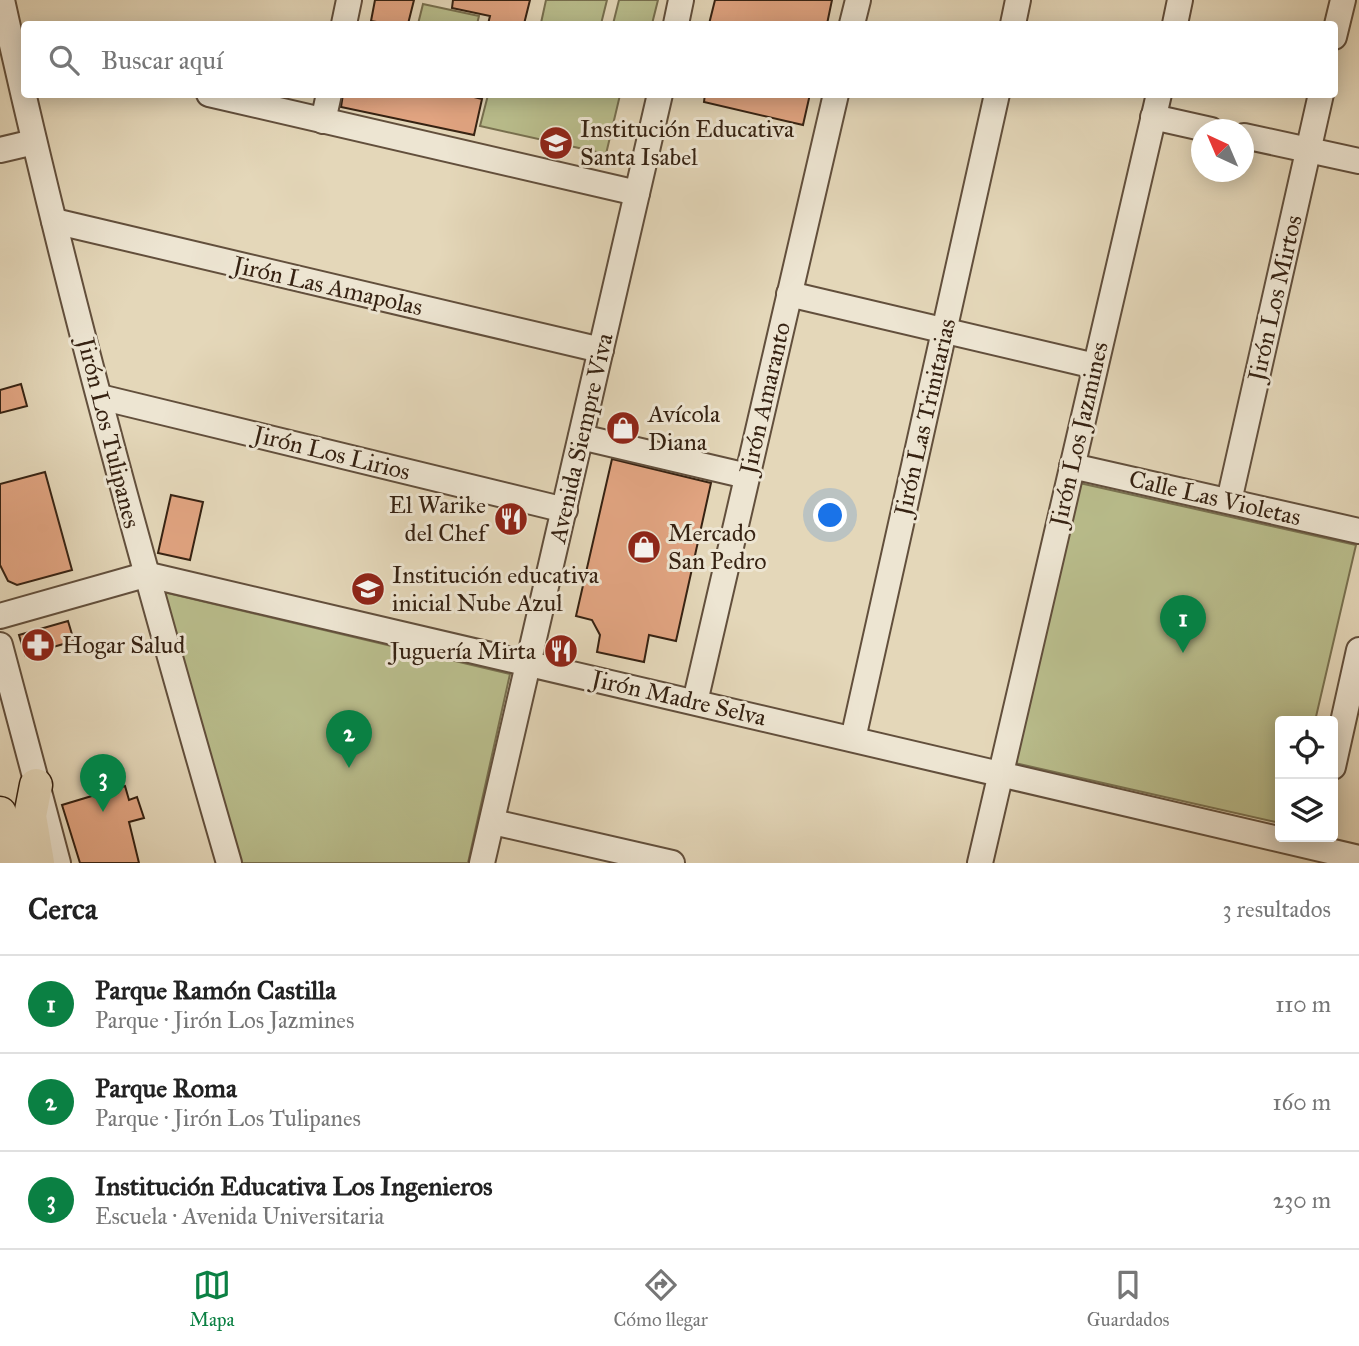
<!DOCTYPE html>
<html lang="es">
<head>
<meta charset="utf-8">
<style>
  body { margin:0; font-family:"IM FELL Great Primer",serif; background:#f2f2f2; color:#222 }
  .controls { position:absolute; right:21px; bottom:21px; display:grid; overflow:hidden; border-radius:7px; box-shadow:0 4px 18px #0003 }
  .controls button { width:63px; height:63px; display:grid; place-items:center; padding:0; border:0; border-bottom:2px solid #e0e0e0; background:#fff; color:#222; font:35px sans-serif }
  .compass { position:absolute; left:1191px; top:119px; width:63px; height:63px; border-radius:50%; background:#fff; box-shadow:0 4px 18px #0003; rotate:316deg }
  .you { position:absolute; left:831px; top:516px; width:24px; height:24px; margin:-18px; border:5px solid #fff; border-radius:50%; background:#1a73e8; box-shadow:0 0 0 10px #1a73e833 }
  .badge { display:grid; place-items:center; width:46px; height:46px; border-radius:50%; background:#0b8043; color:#fff; font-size:23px; font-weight:700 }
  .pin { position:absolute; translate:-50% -58px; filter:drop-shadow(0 2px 4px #0008) }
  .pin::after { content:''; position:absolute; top:37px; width:24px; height:21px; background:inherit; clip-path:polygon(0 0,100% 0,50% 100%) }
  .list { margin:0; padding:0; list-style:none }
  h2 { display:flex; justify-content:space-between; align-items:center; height:91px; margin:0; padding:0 28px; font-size:30px }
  h2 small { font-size:23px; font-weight:400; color:#767676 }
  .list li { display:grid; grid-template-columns:46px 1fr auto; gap:21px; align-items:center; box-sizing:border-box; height:98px; padding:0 28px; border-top:2px solid #e0e0e0 }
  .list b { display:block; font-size:26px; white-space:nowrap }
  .list p { margin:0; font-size:23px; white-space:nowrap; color:#767676 }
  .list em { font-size:23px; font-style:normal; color:#767676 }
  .icon { flex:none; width:38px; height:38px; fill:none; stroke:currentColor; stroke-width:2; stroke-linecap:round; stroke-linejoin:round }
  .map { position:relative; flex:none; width:1359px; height:863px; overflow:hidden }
  .search { position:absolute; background:#fff; box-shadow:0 4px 18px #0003; left:21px; right:21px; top:21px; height:77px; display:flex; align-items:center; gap:18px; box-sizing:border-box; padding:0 24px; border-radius:7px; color:#767676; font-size:26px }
  .sheet { height:385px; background:#fff }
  nav { display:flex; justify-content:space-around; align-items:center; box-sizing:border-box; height:98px; border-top:2px solid #e0e0e0; background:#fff; font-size:19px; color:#767676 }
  nav a { display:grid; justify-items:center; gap:4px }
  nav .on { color:#0b8043 }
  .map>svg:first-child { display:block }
  .green { fill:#b9bd8c; stroke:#78704f; stroke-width:2 }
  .building { fill:#e1a481; stroke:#362212; stroke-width:2 }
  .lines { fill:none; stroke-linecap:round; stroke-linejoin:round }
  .minor-casing { stroke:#624f3c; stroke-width:28 }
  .major-casing { stroke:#362212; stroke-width:35 }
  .minor { stroke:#ede5d2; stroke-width:24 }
  .major { stroke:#e4d7b9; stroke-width:32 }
  .labels { text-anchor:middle; stroke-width:6; stroke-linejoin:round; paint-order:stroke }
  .poi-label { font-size:24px; fill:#362212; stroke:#ede5d2; text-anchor:start }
  .street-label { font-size:24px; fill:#362212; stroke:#ede5d2 }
</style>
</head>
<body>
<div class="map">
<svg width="1359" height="863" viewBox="0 0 1359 863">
  <rect width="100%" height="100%" fill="#e4d7b9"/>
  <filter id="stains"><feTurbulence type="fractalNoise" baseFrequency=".00286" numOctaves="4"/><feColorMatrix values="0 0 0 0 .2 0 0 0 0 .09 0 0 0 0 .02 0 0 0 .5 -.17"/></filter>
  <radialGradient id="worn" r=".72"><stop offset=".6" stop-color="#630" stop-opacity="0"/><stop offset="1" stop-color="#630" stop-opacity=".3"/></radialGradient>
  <!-- green -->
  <g class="green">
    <polygon points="546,0 607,0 601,24 549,24 541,23"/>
    <polygon points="619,0 658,0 652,24 613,24"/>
    <polygon points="423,4 479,16 477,24 418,24"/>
    <polygon points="488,95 620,95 606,154 480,126"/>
    <polygon points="1075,482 1356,545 1315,721 1280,721 1280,823 1010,762"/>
    <polygon points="159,591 510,674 468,863 237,863"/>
  </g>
  <!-- building -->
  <g class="building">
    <polygon points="375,0 414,0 408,24 388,24 371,21"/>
    <polygon points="453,0 530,0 524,24 488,24 490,16 452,8"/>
    <polygon points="715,0 832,0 827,24 709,24"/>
    <polygon points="343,94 462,94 482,99 474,135 341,107"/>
    <polygon points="705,94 810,94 803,125 704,102"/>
    <polygon points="21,384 27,406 0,413 0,390"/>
    <polygon points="612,459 711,483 676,641 649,635 644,662 597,652 600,635 592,620 576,616"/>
    <polygon points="45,472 72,570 17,585 8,581 0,565 0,484"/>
    <polygon points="171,495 203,502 190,560 158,553"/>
    <polygon points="68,621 74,641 25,655 19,635"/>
    <polygon points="125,786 129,800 137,797 144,818 129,822 139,863 80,863 62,805"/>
  </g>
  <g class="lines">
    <!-- minor casing -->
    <g class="minor-casing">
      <g id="minor">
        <path d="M 2,0 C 66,290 146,577 229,863"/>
        <polyline points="344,24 349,0"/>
        <polyline points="676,24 681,0"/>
        <polyline points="852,24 858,0"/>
        <polyline points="1013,24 1018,0"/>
        <polyline points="1175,24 1180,0"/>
        <polyline points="1334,37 1343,0"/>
        <polyline points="209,94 637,193"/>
        <polyline points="1153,117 1211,130"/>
        <polyline points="323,121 329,94"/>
        <polyline points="1244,136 1359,161"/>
        <polyline points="0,150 34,142"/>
        <polyline points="54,221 601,350"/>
        <polyline points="789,294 1095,366"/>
        <polyline points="100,397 565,510"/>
        <polyline points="581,437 747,476"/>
        <polyline points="1072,466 1359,531"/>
        <polyline points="1229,501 1321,94"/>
        <polyline points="0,616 145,575 153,576 1359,858"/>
        <polyline points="0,645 58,863"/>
        <polyline points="695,702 836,94"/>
        <polyline points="853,739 997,94"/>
        <polyline points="1333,767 1359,650"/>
        <polyline points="493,822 672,863"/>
        <polyline points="482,863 660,94"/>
        <polyline points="980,863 1159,94"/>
      </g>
    </g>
    <!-- major casing -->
    <g class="major-casing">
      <g id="major">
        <polyline points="36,785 30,816 38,863"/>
        <polyline points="0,813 14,863"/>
      </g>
    </g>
    <!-- minor -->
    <use href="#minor" class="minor"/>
    <!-- major -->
    <use href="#major" class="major"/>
  </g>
  <!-- icons -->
  <defs>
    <g id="school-disc" transform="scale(1.75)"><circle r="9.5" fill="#8f2418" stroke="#ede5d2"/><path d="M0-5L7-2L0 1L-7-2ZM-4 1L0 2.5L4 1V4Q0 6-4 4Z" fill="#fff"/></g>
    <g id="shop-disc" transform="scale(1.75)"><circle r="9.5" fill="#8f2418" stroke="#ede5d2"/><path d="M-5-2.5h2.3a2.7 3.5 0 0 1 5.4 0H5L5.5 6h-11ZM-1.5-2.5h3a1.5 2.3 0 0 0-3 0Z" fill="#fff"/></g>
    <g id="restaurant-disc" transform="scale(1.75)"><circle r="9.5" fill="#8f2418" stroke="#ede5d2"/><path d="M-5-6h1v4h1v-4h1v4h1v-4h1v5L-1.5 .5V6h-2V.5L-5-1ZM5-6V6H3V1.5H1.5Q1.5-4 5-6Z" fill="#fff"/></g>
    <g id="pharmacy-disc" transform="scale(1.75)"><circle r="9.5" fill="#8f2418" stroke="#ede5d2"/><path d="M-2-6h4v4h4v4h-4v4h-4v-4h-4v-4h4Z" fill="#fff"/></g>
  </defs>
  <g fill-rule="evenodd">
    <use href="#school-disc" x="556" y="143"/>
    <use href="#shop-disc" x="623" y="428"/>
    <use href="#restaurant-disc" x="511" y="519"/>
    <use href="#shop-disc" x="644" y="547"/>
    <use href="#school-disc" x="368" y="589"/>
    <use href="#pharmacy-disc" x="38" y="645"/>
    <use href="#restaurant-disc" x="561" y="651"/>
  </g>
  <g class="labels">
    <!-- poi labels -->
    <g class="poi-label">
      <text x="580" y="137">Institución Educativa<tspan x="580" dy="28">Santa Isabel</tspan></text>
      <text x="648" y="422">Avícola<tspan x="648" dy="28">Diana</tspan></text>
      <text x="486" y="513" text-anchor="end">El Warike<tspan x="486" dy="28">del Chef</tspan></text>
      <text x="668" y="541">Mercado<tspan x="668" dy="28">San Pedro</tspan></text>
      <text x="392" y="583">Institución educativa<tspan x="392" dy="28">inicial Nube Azul</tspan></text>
      <text x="62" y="653">Hogar Salud</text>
      <text x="536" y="659" text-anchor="end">Juguería Mirta</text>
    </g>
    <!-- street labels -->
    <g class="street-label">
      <text transform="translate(328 286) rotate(13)" y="8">Jirón Las Amapolas</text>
      <text transform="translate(1275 298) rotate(-77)" y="8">Jirón Los Mirtos</text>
      <text transform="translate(765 398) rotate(-77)" y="8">Jirón Amaranto</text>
      <text transform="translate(925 417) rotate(-77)" y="8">Jirón Las Trinitarias</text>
      <text transform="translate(109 433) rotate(76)" y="8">Jirón Los Tulipanes</text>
      <text transform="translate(1079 434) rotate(-77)" y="8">Jirón Los Jazmines</text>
      <text transform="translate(581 438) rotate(-77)" y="8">Avenida Siempre Viva</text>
      <text transform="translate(332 453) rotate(14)" y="8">Jirón Los Lirios</text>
      <text transform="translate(1215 498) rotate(13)" y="8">Calle Las Violetas</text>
      <text transform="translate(679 698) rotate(13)" y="8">Jirón Madre Selva</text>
    </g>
  </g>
  <rect width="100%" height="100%" filter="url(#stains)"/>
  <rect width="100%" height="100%" fill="url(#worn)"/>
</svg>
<div class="controls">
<button><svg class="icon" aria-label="locate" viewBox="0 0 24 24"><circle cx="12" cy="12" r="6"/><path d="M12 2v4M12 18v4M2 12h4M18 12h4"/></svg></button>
<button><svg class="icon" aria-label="layers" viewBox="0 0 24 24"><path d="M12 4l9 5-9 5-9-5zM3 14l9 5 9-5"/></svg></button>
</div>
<svg class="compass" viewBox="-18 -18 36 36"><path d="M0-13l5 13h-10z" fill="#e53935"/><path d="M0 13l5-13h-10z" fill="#767676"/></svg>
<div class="you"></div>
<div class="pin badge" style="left:1183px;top:653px">1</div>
<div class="pin badge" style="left:349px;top:768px">2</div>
<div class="pin badge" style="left:103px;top:812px">3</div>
<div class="search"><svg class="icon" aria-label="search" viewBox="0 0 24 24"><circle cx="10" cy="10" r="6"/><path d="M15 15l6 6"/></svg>Buscar aquí</div>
</div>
<section class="sheet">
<h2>Cerca<small>3 resultados</small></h2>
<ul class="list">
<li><span class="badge">1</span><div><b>Parque Ramón Castilla</b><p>Parque · Jirón Los Jazmines</p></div><em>110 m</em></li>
<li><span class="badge">2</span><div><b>Parque Roma</b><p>Parque · Jirón Los Tulipanes</p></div><em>160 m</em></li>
<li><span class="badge">3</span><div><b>Institución Educativa Los Ingenieros</b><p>Escuela · Avenida Universitaria</p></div><em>230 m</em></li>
</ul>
</section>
<nav>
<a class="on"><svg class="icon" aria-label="map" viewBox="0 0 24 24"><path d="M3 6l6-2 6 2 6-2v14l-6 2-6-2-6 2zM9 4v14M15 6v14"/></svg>Mapa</a>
<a><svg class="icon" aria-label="directions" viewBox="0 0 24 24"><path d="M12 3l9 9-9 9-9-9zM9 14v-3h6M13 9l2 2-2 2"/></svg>Cómo llegar</a>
<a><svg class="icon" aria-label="saved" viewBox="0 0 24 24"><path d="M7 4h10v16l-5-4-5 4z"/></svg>Guardados</a>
</nav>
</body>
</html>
